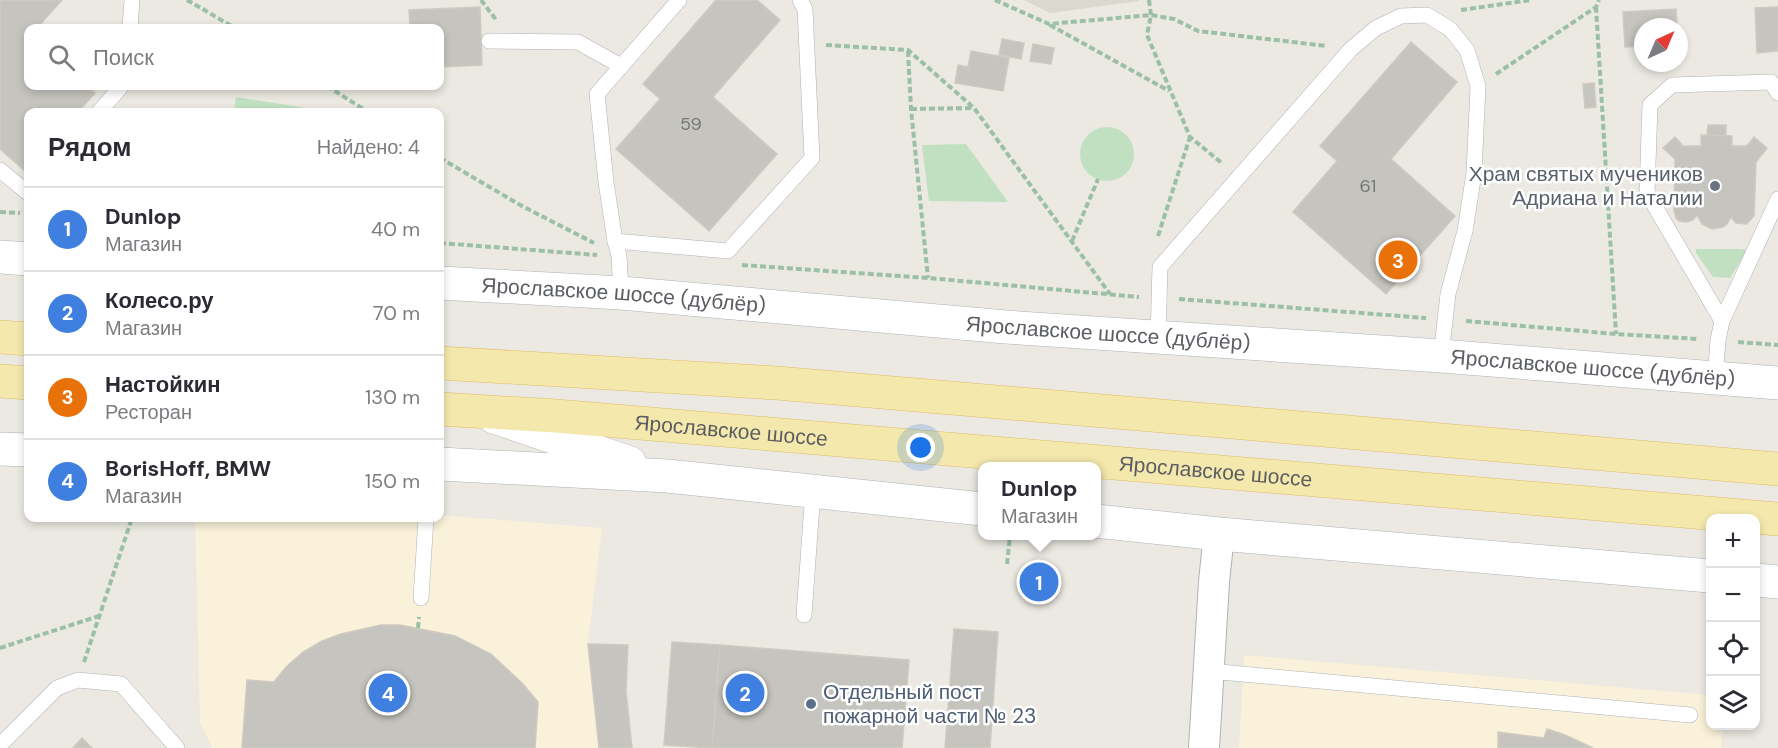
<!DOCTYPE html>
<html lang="ru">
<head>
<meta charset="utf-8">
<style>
  body { margin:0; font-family:"DM Sans",sans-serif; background:#f2f2f3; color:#2b2b33 }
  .controls { position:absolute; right:18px; bottom:18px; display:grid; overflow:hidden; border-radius:12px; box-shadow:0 3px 9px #0003 }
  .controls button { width:54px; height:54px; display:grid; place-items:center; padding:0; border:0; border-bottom:2px solid #e1e1e2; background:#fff; color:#2b2b33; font:30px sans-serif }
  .compass { position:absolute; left:1634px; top:18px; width:54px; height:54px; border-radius:50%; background:#fff; box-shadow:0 3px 9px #0003; rotate:44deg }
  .you { position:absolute; left:921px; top:448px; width:21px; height:21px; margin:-15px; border:4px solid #fff; border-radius:50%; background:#1a73e8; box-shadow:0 0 0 9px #1a73e833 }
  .badge { display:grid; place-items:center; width:39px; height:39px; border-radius:50%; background:#d3483f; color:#fff; font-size:20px; font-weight:700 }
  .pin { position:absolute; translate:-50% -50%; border:3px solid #fff; box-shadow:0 2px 6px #0006 }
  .popup { position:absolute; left:978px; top:462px; width:123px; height:78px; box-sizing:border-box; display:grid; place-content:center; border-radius:12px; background:#fff; filter:drop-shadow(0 2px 4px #0005); font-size:20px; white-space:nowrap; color:#7c7c81 }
  .popup b { font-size:22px; color:#2b2b33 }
  .popup::after { content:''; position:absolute; left:50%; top:100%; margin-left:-12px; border:12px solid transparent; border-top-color:#fff }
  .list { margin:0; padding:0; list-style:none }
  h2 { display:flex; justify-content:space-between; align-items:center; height:78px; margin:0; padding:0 24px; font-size:26px }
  h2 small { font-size:20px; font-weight:400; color:#7c7c81 }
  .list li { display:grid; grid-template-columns:39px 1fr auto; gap:18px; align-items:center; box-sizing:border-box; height:84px; padding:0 24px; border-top:2px solid #e1e1e2 }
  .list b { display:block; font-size:22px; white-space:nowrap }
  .list p { margin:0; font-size:20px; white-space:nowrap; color:#7c7c81 }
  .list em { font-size:20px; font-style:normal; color:#7c7c81 }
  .icon { flex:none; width:33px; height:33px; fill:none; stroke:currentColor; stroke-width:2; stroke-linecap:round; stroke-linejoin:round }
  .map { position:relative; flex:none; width:1778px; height:748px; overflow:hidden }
  .search { position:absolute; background:#fff; box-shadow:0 3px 9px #0003; left:24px; top:24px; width:420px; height:66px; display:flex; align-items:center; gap:15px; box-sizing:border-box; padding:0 21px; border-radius:12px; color:#7c7c81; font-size:22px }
  .panel { position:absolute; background:#fff; box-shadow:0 3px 9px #0003; left:24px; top:108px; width:420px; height:414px; border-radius:12px }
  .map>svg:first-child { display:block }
  .commercial { fill:#f9f1d9 }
  .education { fill:#dbd8d0 }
  .green { fill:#c1e0c1 }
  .building { fill:#c6c4be; stroke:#cfcac1; stroke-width:1.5 }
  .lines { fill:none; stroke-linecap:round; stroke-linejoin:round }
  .lane-casing { stroke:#afb2b6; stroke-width:16 }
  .street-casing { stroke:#afb2b6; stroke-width:32 }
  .secondary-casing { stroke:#aeb1b5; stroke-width:34 }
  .primary-casing { stroke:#e0bb66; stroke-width:34 }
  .path { stroke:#9bc0a5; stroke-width:4; stroke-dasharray:6 3; stroke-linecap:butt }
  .lane { stroke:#fff; stroke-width:15 }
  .street { stroke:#fff; stroke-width:30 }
  .secondary { stroke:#fff; stroke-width:33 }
  .primary { stroke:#f5e8ad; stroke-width:33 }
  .worship-dot { fill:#6b7280; stroke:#fff; stroke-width:2 }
  .service-dot { fill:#5c6f8a; stroke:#fff; stroke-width:2 }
  .labels { text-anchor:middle; stroke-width:5; stroke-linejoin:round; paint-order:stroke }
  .number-label { font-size:18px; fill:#757778 }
  .worship-label { font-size:21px; fill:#5b616d; stroke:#fff; text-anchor:end }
  .street-label { font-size:21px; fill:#5a5d61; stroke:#fff }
  .service-label { font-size:21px; fill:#4e5e75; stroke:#fff; text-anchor:start }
</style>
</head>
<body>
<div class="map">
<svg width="1778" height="748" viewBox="0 0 1778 748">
  <rect width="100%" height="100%" fill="#ebe9e2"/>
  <!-- commercial -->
  <g class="commercial">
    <polygon points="440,515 602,528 588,644 599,748 212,748 200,722 195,518 440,518"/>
    <polygon points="1244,655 1710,695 1710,726 1723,726 1721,748 1239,748"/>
  </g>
  <!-- education -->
  <polygon class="education" points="1024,0 1138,0 1139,1 1050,13"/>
  <!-- green -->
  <g class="green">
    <polygon points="236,97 325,111 325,112 234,112"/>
    <circle cx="1107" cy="154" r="27"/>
    <polygon points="966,144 1008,202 929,201 922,145"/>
    <polygon points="1696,249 1745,249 1746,252 1730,278 1713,277 1696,253"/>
  </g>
  <!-- building -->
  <g class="building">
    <polygon points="0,0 62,0 37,28 28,28 28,86 86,86 95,93 78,112 28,112 28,168 25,171 0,149"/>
    <polygon points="716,0 757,0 780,20 713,97 777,154 709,231 616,149 660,99 643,84"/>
    <polygon points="480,7 482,65 440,67 440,28 410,28 409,10"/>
    <polygon points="1778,7 1778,51 1757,53 1755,8"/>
    <polygon points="1676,9 1677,27 1643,27 1643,46 1625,47 1623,12"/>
    <polygon points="1002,39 1024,43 1021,59 999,55"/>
    <polygon points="1411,42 1457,82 1391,159 1455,216 1386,294 1293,212 1337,161 1320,146"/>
    <polygon points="1033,44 1054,48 1051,64 1030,61"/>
    <polygon points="971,51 1009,58 1003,91 955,83 958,65 968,67"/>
    <polygon points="1594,83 1596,107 1585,108 1583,84"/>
    <polygon points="1708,125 1726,125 1726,136 1707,135"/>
    <polygon points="1701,135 1732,136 1732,146 1747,146 1754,137 1767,148 1756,162 1754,216 1747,224 1736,223 1731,217 1727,224 1723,227 1712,229 1702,224 1697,215 1693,220 1686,222 1679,221 1676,218 1674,211 1675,159 1663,148 1675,137 1683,146 1701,146"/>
    <polygon points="381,625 400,625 455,636 491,654 523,684 538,702 535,748 242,748 247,680 274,682 286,667 303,652 322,641 341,634"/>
    <polygon points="954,629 998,632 990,748 945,748"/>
    <polygon points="672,642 720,645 712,748 664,745"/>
    <polygon points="588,644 628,645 626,691 632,748 599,748"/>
    <polygon points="720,645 909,660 902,748 712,748"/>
    <polygon points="1547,729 1565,735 1593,748 1498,748 1498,732 1544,738"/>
    <polygon points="82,738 92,748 73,748"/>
  </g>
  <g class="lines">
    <!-- lane casing -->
    <g class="lane-casing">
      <g id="lane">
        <polyline points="130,28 132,0"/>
        <polyline points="489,41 578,42 621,66"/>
        <polyline points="99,112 120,88 121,86"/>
        <polyline points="0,170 28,193"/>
        <polyline points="615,241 728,251 812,158 805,9 800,0"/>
        <polyline points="621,293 619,256 615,241 606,182 597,94 679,0"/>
        <polyline points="1722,321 1647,193 1650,105 1672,85 1771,82 1778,93"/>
        <polyline points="1158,337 1160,267 1351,49 1376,28 1401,16 1427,15 1450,29 1467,50 1478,86 1474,173 1465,231 1448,294 1441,356"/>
        <polyline points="1715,378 1718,340 1722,321 1778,199"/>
        <polyline points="421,598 426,518"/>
        <polyline points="804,615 813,491"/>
        <polyline points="1209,671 1690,715"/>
        <polyline points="0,745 57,688 78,680 121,684 177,748"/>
      </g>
    </g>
    <!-- street casing -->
    <g class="street-casing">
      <polyline id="street" points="1204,748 1214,582 1219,534"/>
    </g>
    <!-- secondary casing -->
    <g class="secondary-casing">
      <g id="secondary">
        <polyline points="0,257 28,259"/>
        <path id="s1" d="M 440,283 L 621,293 L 1006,327 L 1441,356 L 1778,383"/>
        <polyline points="494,417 630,463"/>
        <polyline points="0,449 28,450"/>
        <polyline points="440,464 667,476 982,509"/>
        <polyline points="1096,521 1219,534 1710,576"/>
        <polyline points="1756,580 1778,582"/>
      </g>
    </g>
    <!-- primary casing -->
    <g class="primary-casing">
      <g id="primary">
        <polyline points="0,337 28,339"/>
        <polyline points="440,363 777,383 1778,469"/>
        <polyline points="0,381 28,383"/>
        <path id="s2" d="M 440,409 L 556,416 L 1778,519"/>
      </g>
    </g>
    <!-- path -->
    <g class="path">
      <polyline points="187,0 235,28"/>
      <polyline points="481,0 497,21"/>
      <polyline points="995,0 1049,24 1151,15 1174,19 1198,31 1327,46"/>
      <polyline points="1149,0 1151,15 1147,35 1190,137 1223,164"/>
      <polyline points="1596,7 1616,334"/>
      <polyline points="1461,10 1531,0"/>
      <polyline points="1050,25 1169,91"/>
      <polyline points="826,45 908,50 974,108 1110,294"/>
      <polyline points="908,51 911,109 928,278"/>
      <polyline points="1496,74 1596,7 1599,0"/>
      <polyline points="327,86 368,112"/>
      <polyline points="911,109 973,108"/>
      <polyline points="440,158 522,206 594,243"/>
      <polyline points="0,212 20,213"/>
      <polyline points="1158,236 1190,137"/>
      <polyline points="1072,241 1098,179"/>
      <polyline points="440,243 597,255"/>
      <polyline points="742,265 928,278 1139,297"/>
      <polyline points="1179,299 1426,318"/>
      <polyline points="1466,321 1616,334 1698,339"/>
      <polyline points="1738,342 1778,345"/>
      <polyline points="1007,564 1010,536"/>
      <polyline points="418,628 419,617"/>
      <polyline points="0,648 99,616"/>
      <polyline points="84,662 132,518"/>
    </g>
    <!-- lane -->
    <use href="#lane" class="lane"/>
    <!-- street -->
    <use href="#street" class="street"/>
    <!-- secondary -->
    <use href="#secondary" class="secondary"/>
    <!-- primary -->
    <use href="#primary" class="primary"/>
  </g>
  <!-- markers -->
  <circle class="worship-dot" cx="1715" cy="186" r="6"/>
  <circle class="service-dot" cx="811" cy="704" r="6"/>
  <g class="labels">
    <!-- number labels -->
    <g class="number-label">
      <text x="691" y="130">59</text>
      <text x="1368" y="192">61</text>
    </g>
    <!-- worship labels -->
    <g class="worship-label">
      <text x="1703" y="181">Храм святых мучеников<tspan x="1703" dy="24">Адриана и Наталии</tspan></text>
    </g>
    <!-- street labels -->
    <g class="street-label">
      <text dy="7" stroke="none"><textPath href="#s1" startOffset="184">Ярославское шоссе (дублёр)</textPath></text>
      <text dy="7" stroke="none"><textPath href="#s1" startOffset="670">Ярославское шоссе (дублёр)</textPath></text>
      <text dy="7" stroke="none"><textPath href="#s1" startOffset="1156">Ярославское шоссе (дублёр)</textPath></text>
      <text dy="7" stroke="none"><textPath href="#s2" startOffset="292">Ярославское шоссе</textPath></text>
      <text dy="7" stroke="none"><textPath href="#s2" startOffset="778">Ярославское шоссе</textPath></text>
    </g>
    <!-- service labels -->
    <g class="service-label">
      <text x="823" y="699">Отдельный пост<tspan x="823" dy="24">пожарной части № 23</tspan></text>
    </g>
  </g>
</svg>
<div class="controls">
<button>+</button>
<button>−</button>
<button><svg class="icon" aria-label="locate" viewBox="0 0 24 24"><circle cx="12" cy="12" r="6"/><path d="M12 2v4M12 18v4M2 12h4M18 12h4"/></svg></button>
<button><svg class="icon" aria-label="layers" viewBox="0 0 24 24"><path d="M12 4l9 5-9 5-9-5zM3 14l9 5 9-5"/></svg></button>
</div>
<svg class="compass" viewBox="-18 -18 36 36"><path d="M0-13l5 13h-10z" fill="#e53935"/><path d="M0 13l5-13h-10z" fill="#7c7c81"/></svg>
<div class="you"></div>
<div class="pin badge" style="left:1039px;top:582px;background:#3f7fe0">1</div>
<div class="popup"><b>Dunlop</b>Магазин</div>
<div class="pin badge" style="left:745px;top:693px;background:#3f7fe0">2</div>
<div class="pin badge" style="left:1398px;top:260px;background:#e8710a">3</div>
<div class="pin badge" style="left:388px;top:693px;background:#3f7fe0">4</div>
<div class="search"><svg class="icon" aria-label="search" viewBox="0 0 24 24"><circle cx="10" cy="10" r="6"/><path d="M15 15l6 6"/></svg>Поиск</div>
<section class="panel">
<h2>Рядом<small>Найдено: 4</small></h2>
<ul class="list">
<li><span class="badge" style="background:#3f7fe0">1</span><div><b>Dunlop</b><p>Магазин</p></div><em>40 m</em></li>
<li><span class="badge" style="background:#3f7fe0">2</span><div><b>Колесо.ру</b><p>Магазин</p></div><em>70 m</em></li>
<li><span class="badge" style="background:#e8710a">3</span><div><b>Настойкин</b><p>Ресторан</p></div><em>130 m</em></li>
<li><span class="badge" style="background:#3f7fe0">4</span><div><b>BorisHoff, BMW</b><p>Магазин</p></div><em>150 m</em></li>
</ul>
</section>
</div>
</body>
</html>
